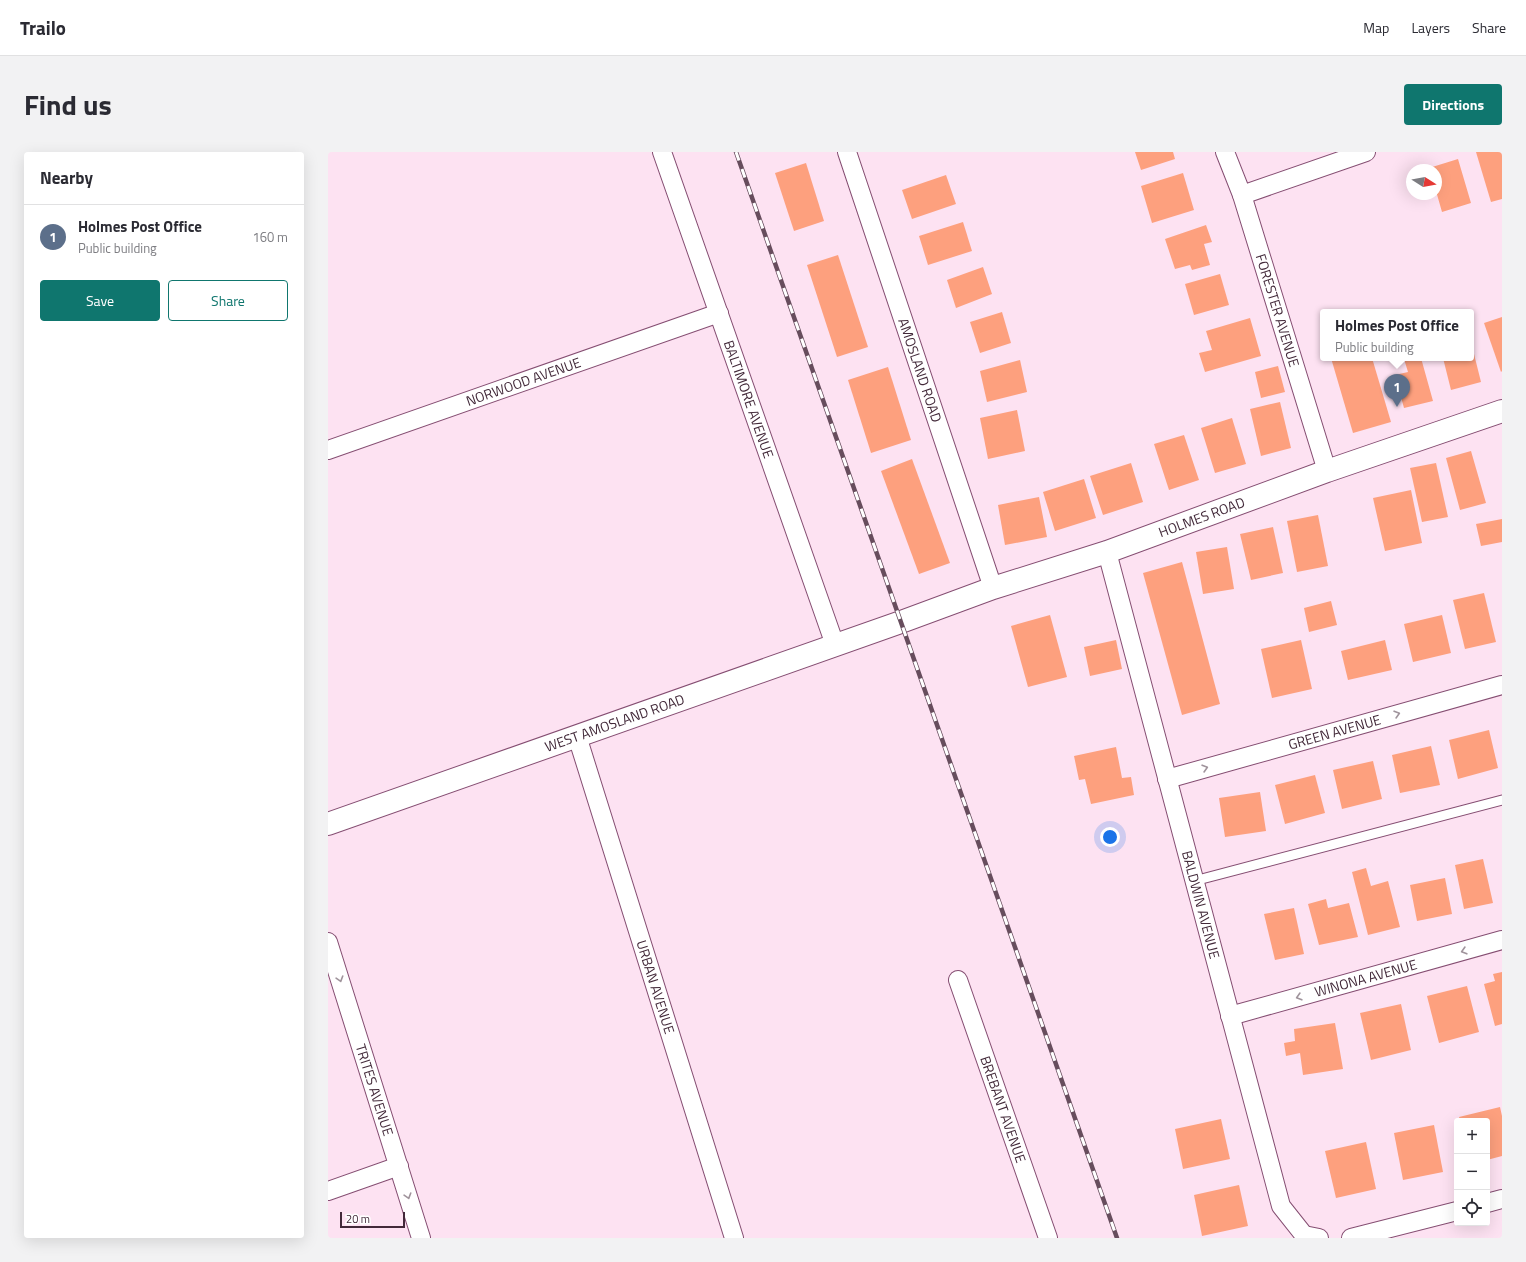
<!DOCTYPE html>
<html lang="en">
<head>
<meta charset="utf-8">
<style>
  body { margin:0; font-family:"Titillium Web",sans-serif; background:#f2f2f3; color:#2b2b33 }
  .controls { position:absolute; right:12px; bottom:12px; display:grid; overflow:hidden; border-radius:4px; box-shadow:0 4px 16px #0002 }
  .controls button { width:36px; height:36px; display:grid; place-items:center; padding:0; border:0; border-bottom:1px solid #e1e1e2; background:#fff; color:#2b2b33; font:20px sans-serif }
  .compass { position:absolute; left:1078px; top:12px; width:36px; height:36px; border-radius:50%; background:#fff; box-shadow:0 4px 16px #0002; rotate:101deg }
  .scale { position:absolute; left:12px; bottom:10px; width:65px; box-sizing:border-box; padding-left:4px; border:2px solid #422939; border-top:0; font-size:11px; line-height:14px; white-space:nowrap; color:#422939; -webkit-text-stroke:3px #fff; paint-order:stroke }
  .you { position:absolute; left:782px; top:685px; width:14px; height:14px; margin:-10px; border:3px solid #fff; border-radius:50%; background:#1a73e8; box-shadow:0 0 0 6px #1a73e833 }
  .badge { display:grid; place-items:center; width:26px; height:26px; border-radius:50%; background:#0f766e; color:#fff; font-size:13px; font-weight:700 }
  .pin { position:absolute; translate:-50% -33px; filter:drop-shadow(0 1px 2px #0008) }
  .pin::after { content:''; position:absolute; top:21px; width:14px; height:12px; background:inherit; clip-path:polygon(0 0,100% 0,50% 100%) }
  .popup { position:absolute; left:992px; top:157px; width:154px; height:52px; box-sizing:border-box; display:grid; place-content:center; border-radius:4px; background:#fff; filter:drop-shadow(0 1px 3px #0005); font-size:13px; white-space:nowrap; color:#7c7c81 }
  .popup b { font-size:15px; color:#2b2b33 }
  .popup::after { content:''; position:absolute; left:50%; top:100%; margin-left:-8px; border:8px solid transparent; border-top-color:#fff }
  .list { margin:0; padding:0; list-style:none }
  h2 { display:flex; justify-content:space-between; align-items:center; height:52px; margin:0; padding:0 16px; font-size:17px }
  h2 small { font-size:13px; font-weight:400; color:#7c7c81 }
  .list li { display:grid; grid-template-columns:26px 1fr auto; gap:12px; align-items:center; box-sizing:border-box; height:64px; padding:0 16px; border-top:1px solid #e1e1e2 }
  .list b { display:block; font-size:15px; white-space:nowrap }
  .list p { margin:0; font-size:13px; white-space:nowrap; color:#7c7c81 }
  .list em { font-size:13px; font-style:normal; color:#7c7c81 }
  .actions { display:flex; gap:8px; padding:12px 16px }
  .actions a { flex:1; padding:9px 0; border:1px solid #0f766e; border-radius:4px; text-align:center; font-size:14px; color:#0f766e }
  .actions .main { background:#0f766e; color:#fff }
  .icon { flex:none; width:22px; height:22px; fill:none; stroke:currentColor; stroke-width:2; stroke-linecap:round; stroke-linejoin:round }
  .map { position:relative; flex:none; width:1174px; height:1086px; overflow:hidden; border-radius:4px }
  header { display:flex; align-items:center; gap:24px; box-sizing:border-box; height:56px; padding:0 20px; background:#fff; border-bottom:1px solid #e1e1e2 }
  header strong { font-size:19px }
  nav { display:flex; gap:22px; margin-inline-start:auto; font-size:14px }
  .intro { display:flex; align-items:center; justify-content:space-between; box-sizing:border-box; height:96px; padding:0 24px }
  h1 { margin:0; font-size:28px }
  .button { padding:10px 18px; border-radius:4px; background:#0f766e; color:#fff; font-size:14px; font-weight:700 }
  main { display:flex; gap:24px; padding:0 24px }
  aside { flex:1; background:#fff; border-radius:4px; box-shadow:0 4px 16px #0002 }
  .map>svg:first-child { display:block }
  .building { fill:#fda07e }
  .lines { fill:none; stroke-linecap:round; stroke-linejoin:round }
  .service-casing { stroke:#854e72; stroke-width:11 }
  .minor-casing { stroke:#854e72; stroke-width:20 }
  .tertiary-casing { stroke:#854e72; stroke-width:24 }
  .service { stroke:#fff; stroke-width:9 }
  .minor { stroke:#fff; stroke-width:18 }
  .tertiary { stroke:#fff; stroke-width:22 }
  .rail-casing { stroke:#674d5d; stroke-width:4.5 }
  .rail { stroke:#fff; stroke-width:3; stroke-dasharray:9; stroke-linecap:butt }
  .oneway { stroke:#a0949c }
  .labels { text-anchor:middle; stroke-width:3.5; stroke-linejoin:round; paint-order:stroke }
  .street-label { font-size:14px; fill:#422939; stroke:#fff }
</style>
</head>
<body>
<header>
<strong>Trailo</strong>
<nav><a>Map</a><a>Layers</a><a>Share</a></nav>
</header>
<div class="intro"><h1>Find us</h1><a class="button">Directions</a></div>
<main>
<aside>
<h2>Nearby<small></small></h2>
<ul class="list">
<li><span class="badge" style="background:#5c6f8a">1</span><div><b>Holmes Post Office</b><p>Public building</p></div><em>160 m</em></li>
</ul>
<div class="actions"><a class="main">Save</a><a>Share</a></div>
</aside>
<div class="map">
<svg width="1174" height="1086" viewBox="0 0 1174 1086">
  <rect width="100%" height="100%" fill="#fde2f2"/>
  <!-- building -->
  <g class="building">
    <polygon points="807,0 845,0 847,7 813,18"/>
    <polygon points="1148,0 1174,0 1174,47 1163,50"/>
    <polygon points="1130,7 1143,51 1114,60 1108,39 1108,18 1102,18 1101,16"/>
    <polygon points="478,11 496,69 466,79 447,21"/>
    <polygon points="855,21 866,58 824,71 813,34"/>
    <polygon points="618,23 628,52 584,67 574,38"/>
    <polygon points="635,70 644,99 600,113 591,84"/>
    <polygon points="878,73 884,90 876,92 882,113 864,118 862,113 847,117 837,87"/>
    <polygon points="510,103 540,195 509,205 479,113"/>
    <polygon points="655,115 664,142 628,156 619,128"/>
    <polygon points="892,122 901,153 866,163 857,132"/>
    <polygon points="674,160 683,191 652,201 642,170"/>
    <polygon points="1174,165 1174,219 1173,220 1156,171"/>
    <polygon points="922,166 933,204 877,220 871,201 884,198 878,179"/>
    <polygon points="1144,194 1153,230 1123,238 1115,206 1143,206"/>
    <polygon points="1003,206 1044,206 1063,270 1025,281"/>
    <polygon points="1078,206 1093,206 1105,249 1076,256 1067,223 1080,220 1076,207"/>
    <polygon points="692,208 699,240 659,250 652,219"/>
    <polygon points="950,214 957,240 933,246 927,220"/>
    <polygon points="560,215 583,288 543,301 520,228"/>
    <polygon points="952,250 963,296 933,304 922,257"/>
    <polygon points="689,258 697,299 660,307 652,266"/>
    <polygon points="904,266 918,312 887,321 873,276"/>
    <polygon points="856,283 871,328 841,338 826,292"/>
    <polygon points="1143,299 1158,351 1132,358 1118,306"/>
    <polygon points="584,307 622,411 591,422 553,319"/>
    <polygon points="803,311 815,350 775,363 762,324"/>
    <polygon points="1108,311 1120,365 1094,370 1082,316"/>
    <polygon points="756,327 768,366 727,379 715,340"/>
    <polygon points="1083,338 1094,391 1057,399 1045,346"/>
    <polygon points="711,345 719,385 677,393 670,353"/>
    <polygon points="990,363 1000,414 969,420 959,369"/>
    <polygon points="1174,367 1174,390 1153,394 1148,372"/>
    <polygon points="945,375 955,421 923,428 912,382"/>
    <polygon points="899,395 906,437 875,442 868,400"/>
    <polygon points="854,410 892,552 854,563 815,421"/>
    <polygon points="1156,441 1168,490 1137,497 1125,448"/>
    <polygon points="1003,449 1009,473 981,480 976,456"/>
    <polygon points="722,463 739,525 700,535 683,474"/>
    <polygon points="1114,463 1123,501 1085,510 1076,472"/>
    <polygon points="788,488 794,517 762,524 756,495"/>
    <polygon points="973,488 984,537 944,546 933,497"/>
    <polygon points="1057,488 1064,518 1020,528 1013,499"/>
    <polygon points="1161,578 1170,616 1130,627 1121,588"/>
    <polygon points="1103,594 1112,633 1072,641 1064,603"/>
    <polygon points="788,595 794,626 803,625 806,643 763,652 757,627 751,628 746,604"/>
    <polygon points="1045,609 1054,647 1014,657 1005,618"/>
    <polygon points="987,623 997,661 957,672 947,633"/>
    <polygon points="932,640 938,679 897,685 891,646"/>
    <polygon points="1155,707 1165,751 1136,757 1127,713"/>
    <polygon points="1038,716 1043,734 1060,729 1072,775 1040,783 1024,720"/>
    <polygon points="1117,726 1124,762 1089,769 1082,733"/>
    <polygon points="998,747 1000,756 1021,751 1030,785 991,793 980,752"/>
    <polygon points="966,756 976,802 947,808 936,762"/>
    <polygon points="1174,820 1174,872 1167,874 1156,832 1167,829 1165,822"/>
    <polygon points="1139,834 1151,880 1111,891 1099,844"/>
    <polygon points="1073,852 1083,898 1043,908 1032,861"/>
    <polygon points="1007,871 1015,917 975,923 972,901 958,904 956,891 967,889 966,877"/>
    <polygon points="1172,955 1174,964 1174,1004 1159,1008 1159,969 1132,969 1131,965"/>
    <polygon points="893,967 902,1007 855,1017 847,977"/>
    <polygon points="1106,973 1115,1020 1075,1028 1066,981"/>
    <polygon points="1038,990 1048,1037 1008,1046 997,999"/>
    <polygon points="911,1033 920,1074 874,1084 866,1043"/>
  </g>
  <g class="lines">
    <!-- service casing -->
    <g class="service-casing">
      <polyline id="service" points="866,729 1174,648"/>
    </g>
    <!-- minor casing -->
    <g class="minor-casing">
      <g id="minor">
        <path id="s1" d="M 334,0 L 507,493"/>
        <path id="s2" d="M 519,0 L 665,436"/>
        <path id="s3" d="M 897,0 L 914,43 L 999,319"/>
        <polyline points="914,43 1038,0"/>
        <path id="s4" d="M 0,298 L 391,161"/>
        <path id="s5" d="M 779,400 L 953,1054 L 976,1083 L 991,1086"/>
        <path id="s6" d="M 249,584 L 406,1086"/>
        <path id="s7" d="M 839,627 L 1174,533"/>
        <path id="s8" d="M 0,790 L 93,1086"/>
        <path id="s9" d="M 630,828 L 720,1086"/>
        <path id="s10" d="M 902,864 L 1174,788"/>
        <polyline points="0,1039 71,1014"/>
        <polyline points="1159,1051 1174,1047"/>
        <polyline points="1023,1086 1129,1059"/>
      </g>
    </g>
    <!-- tertiary casing -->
    <g class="tertiary-casing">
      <g id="tertiary">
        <path id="s11" d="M 0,672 L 573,470 L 665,436 L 779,400 L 999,319 L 1174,259"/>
      </g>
    </g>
    <!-- service -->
    <use href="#service" class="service"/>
    <!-- minor -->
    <use href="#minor" class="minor"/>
    <!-- tertiary -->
    <use href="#tertiary" class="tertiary"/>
    <!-- rail casing -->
    <g class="rail-casing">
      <polyline id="rail" points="408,0 789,1086"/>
    </g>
    <!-- rail -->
    <use href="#rail" class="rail"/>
  </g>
  <!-- one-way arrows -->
  <defs><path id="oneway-chevron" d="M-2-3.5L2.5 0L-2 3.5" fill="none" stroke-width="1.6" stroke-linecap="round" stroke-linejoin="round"/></defs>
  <g class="oneway">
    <use href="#oneway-chevron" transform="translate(1069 562) rotate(-16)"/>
    <use href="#oneway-chevron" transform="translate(877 616) rotate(-16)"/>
    <use href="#oneway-chevron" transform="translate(1136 799) rotate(164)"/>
    <use href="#oneway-chevron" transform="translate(12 827) rotate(73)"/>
    <use href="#oneway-chevron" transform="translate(971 845) rotate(164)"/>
    <use href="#oneway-chevron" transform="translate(80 1044) rotate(73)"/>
  </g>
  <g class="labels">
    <!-- street labels -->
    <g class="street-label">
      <text dy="5" stroke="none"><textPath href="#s3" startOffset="167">FORESTER AVENUE</textPath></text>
      <text dy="5" stroke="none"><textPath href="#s2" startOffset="230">AMOSLAND ROAD</textPath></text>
      <text dy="5" stroke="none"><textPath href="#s4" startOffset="207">NORWOOD AVENUE</textPath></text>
      <text dy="5" stroke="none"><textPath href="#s1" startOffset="262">BALTIMORE AVENUE</textPath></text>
      <text dy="5" stroke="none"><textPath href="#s11" startOffset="926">HOLMES ROAD</textPath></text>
      <text dy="5" stroke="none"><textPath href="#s11" startOffset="304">WEST AMOSLAND ROAD</textPath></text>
      <text dy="5" stroke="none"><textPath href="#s7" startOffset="174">GREEN AVENUE</textPath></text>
      <text dy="5" stroke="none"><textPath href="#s5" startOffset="365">BALDWIN AVENUE</textPath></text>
      <text dy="5" stroke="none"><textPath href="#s10" startOffset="141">WINONA AVENUE</textPath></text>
      <text dy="5" stroke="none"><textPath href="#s6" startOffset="263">URBAN AVENUE</textPath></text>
      <text dy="5" stroke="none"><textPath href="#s8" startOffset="155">TRITES AVENUE</textPath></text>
      <text dy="5" stroke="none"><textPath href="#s9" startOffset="137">BREBANT AVENUE</textPath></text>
    </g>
  </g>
</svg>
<div class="controls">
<button>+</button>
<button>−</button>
<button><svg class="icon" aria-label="locate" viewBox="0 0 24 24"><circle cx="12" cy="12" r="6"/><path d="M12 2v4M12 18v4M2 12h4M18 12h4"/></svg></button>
</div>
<svg class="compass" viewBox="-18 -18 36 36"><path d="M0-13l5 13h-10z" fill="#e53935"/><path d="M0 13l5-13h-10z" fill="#7c7c81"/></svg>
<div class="scale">20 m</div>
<div class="you"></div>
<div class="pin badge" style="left:1069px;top:255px;background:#5c6f8a">1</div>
<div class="popup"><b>Holmes Post Office</b>Public building</div>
</div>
</main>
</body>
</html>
